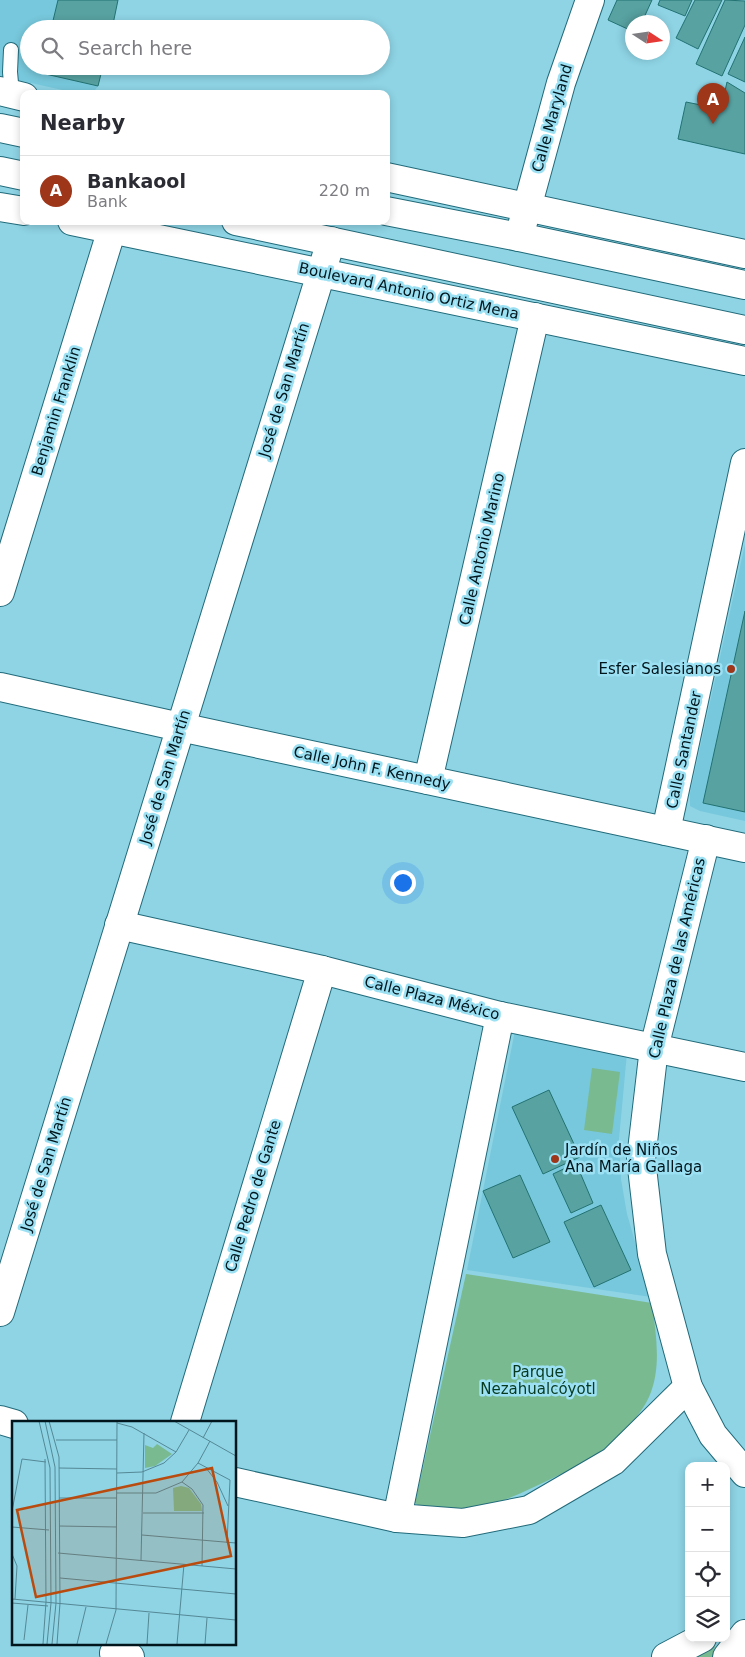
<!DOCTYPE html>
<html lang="en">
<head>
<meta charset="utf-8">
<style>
  body { margin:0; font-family:"DejaVu Sans",sans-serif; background:#f7f7f7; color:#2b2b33 }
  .controls { position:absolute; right:15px; bottom:15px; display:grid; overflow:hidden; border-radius:10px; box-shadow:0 2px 8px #0003 }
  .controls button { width:45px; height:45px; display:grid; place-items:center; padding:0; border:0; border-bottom:1px solid #e1e1e2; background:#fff; color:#2b2b33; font:25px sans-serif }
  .compass { position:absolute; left:625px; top:15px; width:45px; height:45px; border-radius:50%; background:#fff; box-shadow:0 2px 8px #0003; rotate:102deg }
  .you { position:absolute; left:402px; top:882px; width:18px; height:18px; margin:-12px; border:4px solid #fff; border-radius:50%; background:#1a73e8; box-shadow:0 0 0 8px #1a73e833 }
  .badge { display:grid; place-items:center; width:32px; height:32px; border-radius:50%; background:#9e361a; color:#fff; font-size:16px; font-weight:700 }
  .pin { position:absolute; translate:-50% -41px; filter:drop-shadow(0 1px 2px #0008) }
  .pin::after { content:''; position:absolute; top:26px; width:18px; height:15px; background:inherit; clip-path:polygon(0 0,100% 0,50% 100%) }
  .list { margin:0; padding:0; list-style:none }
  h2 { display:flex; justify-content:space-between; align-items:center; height:65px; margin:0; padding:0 20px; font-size:21px }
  h2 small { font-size:16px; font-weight:400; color:#7c7c81 }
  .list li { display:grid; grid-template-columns:32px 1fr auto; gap:15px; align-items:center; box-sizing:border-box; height:70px; padding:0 20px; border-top:1px solid #e1e1e2 }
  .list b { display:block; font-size:19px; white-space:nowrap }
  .list p { margin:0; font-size:16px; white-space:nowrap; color:#7c7c81 }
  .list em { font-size:16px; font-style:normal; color:#7c7c81 }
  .icon { flex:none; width:28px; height:28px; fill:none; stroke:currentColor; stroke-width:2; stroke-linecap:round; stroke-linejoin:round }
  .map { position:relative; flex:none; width:745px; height:1657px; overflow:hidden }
  .search { position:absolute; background:#fff; box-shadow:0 2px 8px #0003; left:20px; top:20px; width:370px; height:55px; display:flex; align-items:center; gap:12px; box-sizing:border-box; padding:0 18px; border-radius:28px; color:#7c7c81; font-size:19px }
  .panel { position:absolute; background:#fff; box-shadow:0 2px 8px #0003; left:20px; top:90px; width:370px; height:135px; border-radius:10px }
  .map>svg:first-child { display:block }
  .built { fill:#77c8dc }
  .green { fill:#7aba91 }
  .building { fill:#58a2a2; stroke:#237272 }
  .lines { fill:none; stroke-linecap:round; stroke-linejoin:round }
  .lane-casing { stroke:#216a7a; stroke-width:16 }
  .street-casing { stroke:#216a7a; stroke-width:30 }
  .secondary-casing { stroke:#216a7a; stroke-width:30 }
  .primary-casing { stroke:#216a7a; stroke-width:30 }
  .lane { stroke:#fff; stroke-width:14 }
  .street { stroke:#fff; stroke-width:28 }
  .secondary { stroke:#fff; stroke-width:28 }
  .primary { stroke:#fff; stroke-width:28 }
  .poi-dot { fill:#9e361a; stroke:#9be1f3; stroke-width:2 }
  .labels { text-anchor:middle; stroke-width:5; stroke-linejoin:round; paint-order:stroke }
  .street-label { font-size:15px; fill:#00151c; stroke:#9be1f3 }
  .poi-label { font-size:15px; fill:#00151c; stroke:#9be1f3; text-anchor:end }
  .park-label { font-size:15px; fill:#07391f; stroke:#9be1f3 }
  .inset-road { fill:none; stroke:#558895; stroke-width:1 }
  .view { fill:#ba4b0f; fill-opacity:0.15; stroke:#ba4b0f; stroke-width:2.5 }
  .inset-edge { fill:none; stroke:#00151c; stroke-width:2.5 }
</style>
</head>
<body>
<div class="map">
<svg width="745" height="1657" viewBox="0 0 745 1657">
  <rect width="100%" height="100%" fill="#8ed4e5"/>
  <!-- built -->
  <g class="built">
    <polygon points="0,0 118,0 112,29 29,29 29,66 103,66 98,86 92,94 80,94 0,76"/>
    <polygon points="745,544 745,821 700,811 690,806 690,793"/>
    <polygon points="516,1026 627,1053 619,1139 621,1179 627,1214 651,1297 467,1270"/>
  </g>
  <!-- green -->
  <g class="green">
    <polygon points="592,1068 620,1072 612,1134 584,1130"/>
    <path d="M 466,1274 L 652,1303 C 656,1334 662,1368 649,1397 C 637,1422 614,1442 592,1458 C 581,1466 567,1471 555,1477 C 517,1495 475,1518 432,1509 C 426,1508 420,1507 415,1503 Z"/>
    <polygon points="711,1643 715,1644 714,1654 712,1657 686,1657"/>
  </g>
  <!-- building -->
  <g class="building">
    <polygon points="58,0 118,0 112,29 51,29"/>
    <polygon points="617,0 652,0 642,22 632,22 632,31 608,20"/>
    <polygon points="660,0 692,0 685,16 658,5"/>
    <polygon points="695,0 722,0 698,49 676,38"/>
    <polygon points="725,0 745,1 745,25 722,76 696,64"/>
    <polygon points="745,37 745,82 728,74"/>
    <polygon points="42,66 103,66 98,86 41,73"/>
    <polygon points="727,82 745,93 745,154 678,139 686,102 721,109"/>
    <polygon points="745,611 745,812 703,803"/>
    <polygon points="549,1090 580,1157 543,1174 512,1107"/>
    <polygon points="576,1163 593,1203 571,1213 553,1174"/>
    <polygon points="520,1175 550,1242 513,1258 483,1191"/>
    <polygon points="601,1205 631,1270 594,1287 564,1222"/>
  </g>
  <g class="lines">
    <!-- lane casing -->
    <g class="lane-casing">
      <polyline id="lane" points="11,50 10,72 12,94"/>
    </g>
    <!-- street casing -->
    <g class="street-casing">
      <g id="street">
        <polyline points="519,237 561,83 590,0"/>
        <polyline points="0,592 112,229"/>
        <polyline points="0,687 180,727 745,848"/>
        <polyline points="428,780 535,317"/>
        <polyline points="666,831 745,463"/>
        <polyline points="706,839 654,1048 641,1159 652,1254 688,1387 713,1435 745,1473"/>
        <polyline points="119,925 322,970 500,1016 745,1067"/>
        <polyline points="0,1312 331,241"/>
        <polyline points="0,1420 14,1424"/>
        <polyline points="185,1422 322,970"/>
        <polyline points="235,1482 397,1518 463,1523 529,1510 613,1461 688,1387"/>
        <polyline points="397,1518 500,1016"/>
        <polyline points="114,1653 130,1657"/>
        <polyline points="666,1657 702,1638"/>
        <polyline points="727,1657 745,1634"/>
      </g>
    </g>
    <!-- secondary casing -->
    <g class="secondary-casing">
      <g id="secondary">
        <polyline points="0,91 24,97"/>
        <polyline points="386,177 745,254"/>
        <polyline points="0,207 24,211"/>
        <polyline points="72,221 745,361"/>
      </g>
    </g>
    <!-- primary casing -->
    <g class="primary-casing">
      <g id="primary">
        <polyline points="0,128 24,133"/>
        <polyline points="0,171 24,176"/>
        <polyline points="386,211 519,237 745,285"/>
        <polyline points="236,221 745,330"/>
      </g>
    </g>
    <!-- lane -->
    <use href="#lane" class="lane"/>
    <!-- street -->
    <use href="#street" class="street"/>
    <!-- secondary -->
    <use href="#secondary" class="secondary"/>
    <!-- primary -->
    <use href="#primary" class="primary"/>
  </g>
  <!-- markers -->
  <g class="poi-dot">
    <circle cx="731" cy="669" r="5"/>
    <circle cx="555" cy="1159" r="5"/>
  </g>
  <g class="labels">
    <!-- street labels -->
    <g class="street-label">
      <text transform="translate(552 118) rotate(-74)" y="5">Calle Maryland</text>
      <text transform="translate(409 291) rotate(12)" y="5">Boulevard Antonio Ortiz Mena</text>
      <text transform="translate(284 390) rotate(-73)" y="5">José de San Martín</text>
      <text transform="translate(56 411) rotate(-73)" y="5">Benjamin Franklin</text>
      <text transform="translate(482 549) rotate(-77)" y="5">Calle Antonio Marino</text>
      <text transform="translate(684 750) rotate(-78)" y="5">Calle Santander</text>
      <text transform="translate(372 768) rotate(12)" y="5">Calle John F. Kennedy</text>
      <text transform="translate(165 777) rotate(-73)" y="5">José de San Martín</text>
      <text transform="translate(677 958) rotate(-77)" y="5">Calle Plaza de las Américas</text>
      <text transform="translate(432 998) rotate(14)" y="5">Calle Plaza México</text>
      <text transform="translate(46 1164) rotate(-73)" y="5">José de San Martín</text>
      <text transform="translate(253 1196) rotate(-73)" y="5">Calle Pedro de Gante</text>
    </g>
    <!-- poi labels -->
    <g class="poi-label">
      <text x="721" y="674">Esfer Salesianos</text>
      <text x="565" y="1155" text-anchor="start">Jardín de Niños<tspan x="565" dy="17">Ana María Gallaga</tspan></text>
    </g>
    <!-- park labels -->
    <g class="park-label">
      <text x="538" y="1377">Parque<tspan x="538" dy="17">Nezahualcóyotl</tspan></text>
    </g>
  </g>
  <!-- overview -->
  <g transform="translate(12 1421)">
    <rect width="224" height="224" fill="#8ed4e5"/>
    <path d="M 145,23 L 160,33 L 143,45 L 133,47 L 133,24 L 141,27 ZM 169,65 L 177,67 L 189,83 L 190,90 L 162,90 L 161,67 Z" fill="#7aba91"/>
    <path class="inset-road" d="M 27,0 L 38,47 L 39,182 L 35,223M 33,0 L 43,46 L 44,182 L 40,223M 37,0 L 47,36 L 48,182 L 45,223M 162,0 L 224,35M 105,2 L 120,6 L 164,31M 191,17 L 200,0M 44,19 L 105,19M 186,42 L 218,59 L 215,122M 47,47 L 105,48M 194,47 L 205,61 L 216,85M 105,52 L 130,51 L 152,42 L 164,31 L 177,9M 170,61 L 180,68 L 191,84 L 190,145M 105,72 L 144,72 L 170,61 L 186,42 L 198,20M 47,77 L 105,77M 0,90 L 10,38 L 34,41M 131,92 L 192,92M 47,105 L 105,106M 0,106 L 37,109M 130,114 L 224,122M 46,132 L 224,148M 0,133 L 5,145 L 3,178M 129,139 L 132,12M 48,157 L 224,173M 0,178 L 224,199M 0,182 L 36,185M 12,219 L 16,184M 31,223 L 34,181 L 33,38M 65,223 L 74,186M 94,223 L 104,189 L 105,0M 135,223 L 137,192M 165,223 L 172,143M 193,223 L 195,197"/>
    <path class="view" d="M 200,47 L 219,135 L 24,176 L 5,89 Z"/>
    <rect width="224" height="224" class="inset-edge"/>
  </g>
</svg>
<div class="controls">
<button>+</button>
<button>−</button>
<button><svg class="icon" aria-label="locate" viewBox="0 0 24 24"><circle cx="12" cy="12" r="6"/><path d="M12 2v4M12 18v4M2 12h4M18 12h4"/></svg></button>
<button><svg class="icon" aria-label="layers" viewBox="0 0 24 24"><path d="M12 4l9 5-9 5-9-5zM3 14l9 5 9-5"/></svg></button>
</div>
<svg class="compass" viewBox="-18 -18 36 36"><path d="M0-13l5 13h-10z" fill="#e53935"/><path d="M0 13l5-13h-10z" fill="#7c7c81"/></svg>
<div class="you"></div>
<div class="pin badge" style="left:713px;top:124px">A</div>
<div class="search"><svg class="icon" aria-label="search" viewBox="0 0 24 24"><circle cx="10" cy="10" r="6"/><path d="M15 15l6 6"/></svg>Search here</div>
<section class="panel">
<h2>Nearby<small></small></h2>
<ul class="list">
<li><span class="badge">A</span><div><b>Bankaool</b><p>Bank</p></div><em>220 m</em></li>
</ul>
</section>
</div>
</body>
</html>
